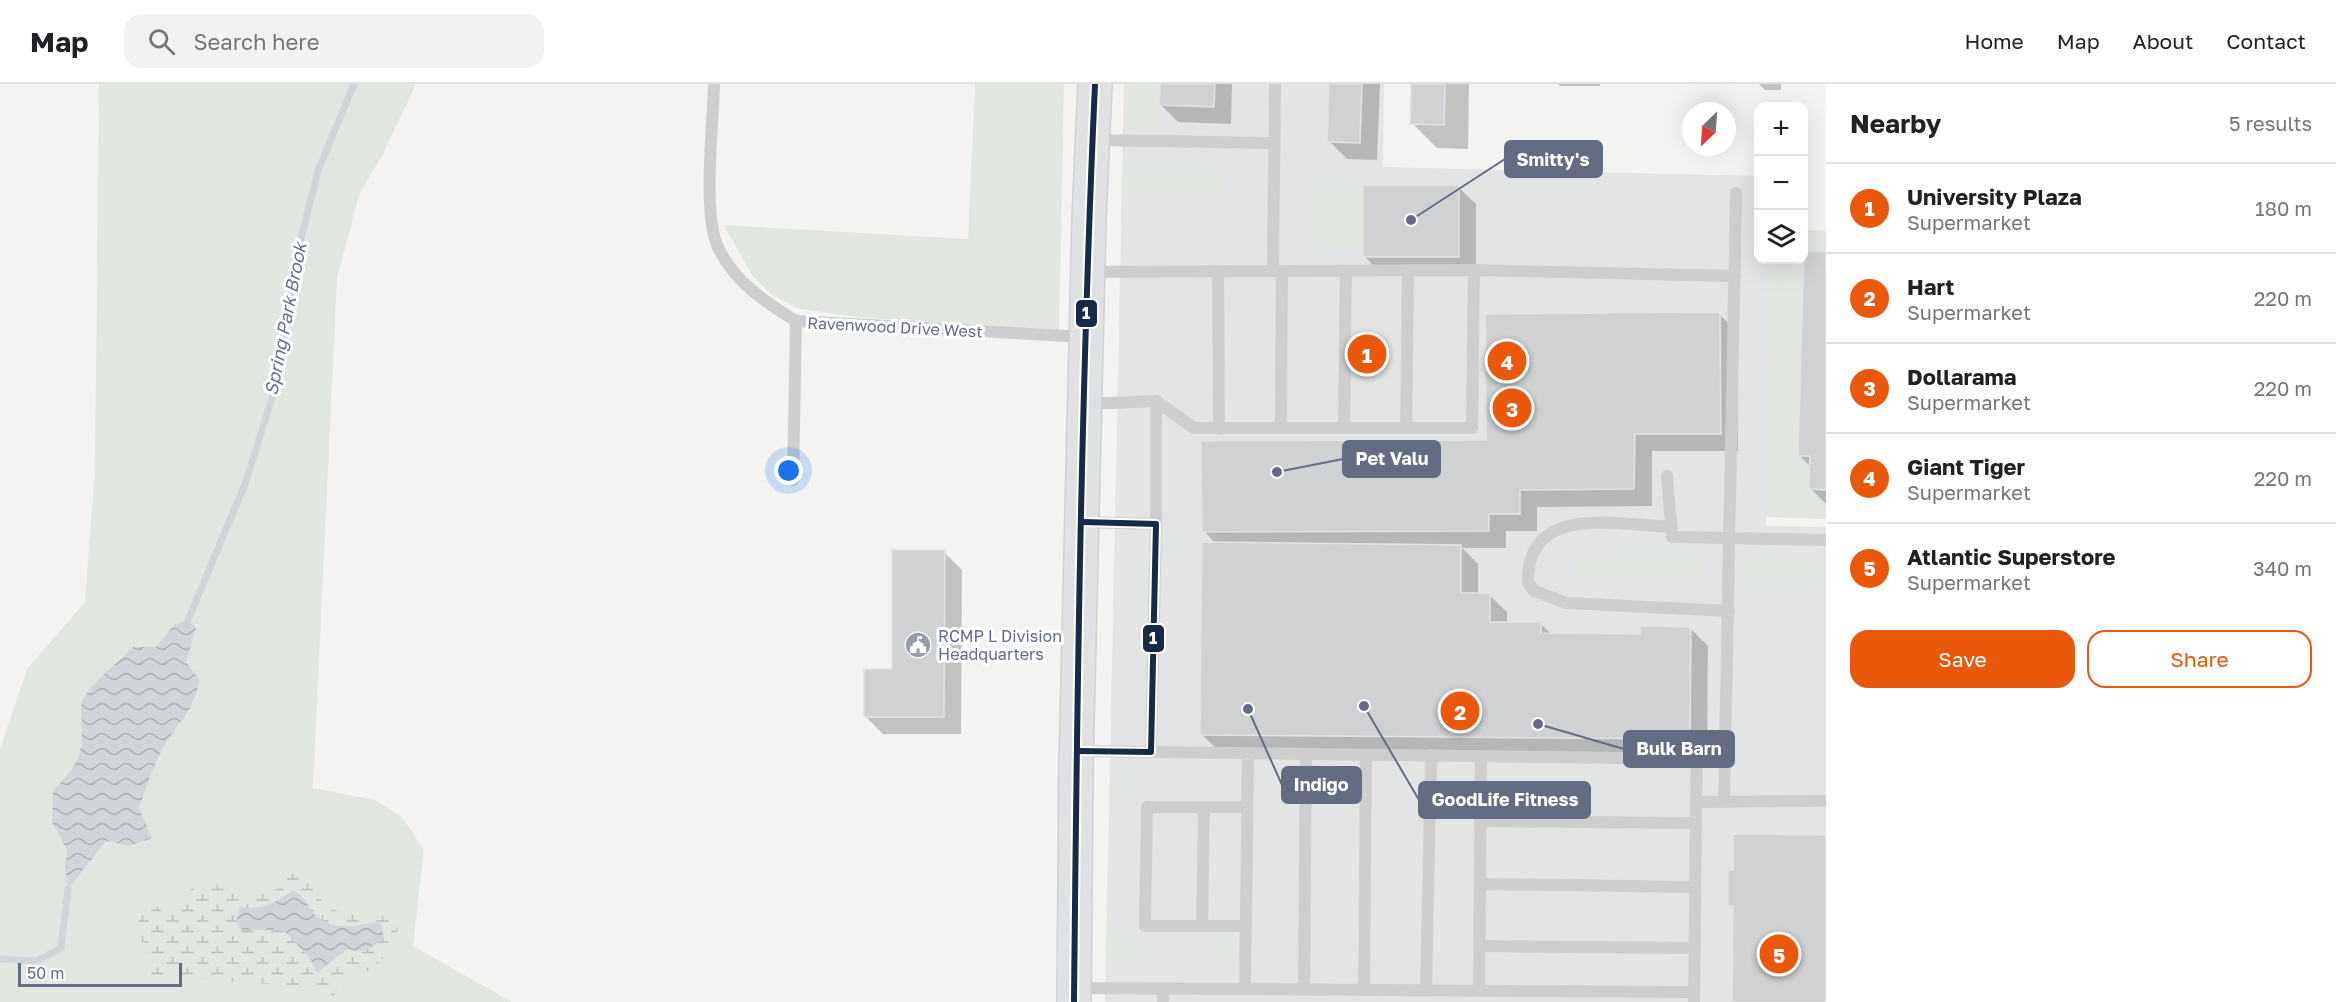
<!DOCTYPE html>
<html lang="en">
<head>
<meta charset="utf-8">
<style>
  body { margin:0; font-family:"Golos Text",sans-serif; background:#f2f2f2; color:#202124 }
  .controls { position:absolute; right:18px; top:18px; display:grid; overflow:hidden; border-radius:12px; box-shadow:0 6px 24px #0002 }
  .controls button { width:54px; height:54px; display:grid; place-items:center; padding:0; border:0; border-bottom:2px solid #e0e0e0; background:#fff; color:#202124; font:30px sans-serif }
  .compass { position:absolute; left:1682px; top:18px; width:54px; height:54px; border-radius:50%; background:#fff; box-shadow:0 6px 24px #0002; rotate:205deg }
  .scale { position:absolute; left:18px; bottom:15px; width:164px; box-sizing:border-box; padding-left:6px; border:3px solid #636c83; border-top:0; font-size:16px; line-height:21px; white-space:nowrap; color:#636c83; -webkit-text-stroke:4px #fff; paint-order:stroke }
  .you { position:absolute; left:789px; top:387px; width:21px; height:21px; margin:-15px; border:4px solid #fff; border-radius:50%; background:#1a73e8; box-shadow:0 0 0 9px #1a73e833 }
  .badge { display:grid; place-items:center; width:39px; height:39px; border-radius:50%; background:#ea580c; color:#fff; font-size:20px; font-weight:700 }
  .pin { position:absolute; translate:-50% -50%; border:3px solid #fff; box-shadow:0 2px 6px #0006 }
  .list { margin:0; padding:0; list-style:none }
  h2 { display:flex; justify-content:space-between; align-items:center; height:78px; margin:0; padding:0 24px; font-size:26px }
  h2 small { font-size:20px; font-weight:400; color:#757577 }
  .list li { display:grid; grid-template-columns:39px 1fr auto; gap:18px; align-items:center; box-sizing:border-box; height:90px; padding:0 24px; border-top:2px solid #e0e0e0 }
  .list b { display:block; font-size:22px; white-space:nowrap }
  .list p { margin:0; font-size:20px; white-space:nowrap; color:#757577 }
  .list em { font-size:20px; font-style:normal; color:#757577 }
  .actions { display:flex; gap:12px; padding:18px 24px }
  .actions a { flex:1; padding:14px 0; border:2px solid #ea580c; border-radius:18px; text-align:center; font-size:21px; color:#ea580c }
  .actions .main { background:#ea580c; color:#fff }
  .icon { flex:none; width:33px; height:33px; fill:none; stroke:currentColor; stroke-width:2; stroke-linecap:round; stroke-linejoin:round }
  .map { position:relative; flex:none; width:1826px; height:918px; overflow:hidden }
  header { display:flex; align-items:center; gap:36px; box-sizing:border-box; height:84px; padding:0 30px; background:#fff; border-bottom:2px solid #e0e0e0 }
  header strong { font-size:28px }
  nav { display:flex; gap:33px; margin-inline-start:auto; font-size:21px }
  .search { width:420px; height:54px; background:#f2f2f2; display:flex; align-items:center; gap:15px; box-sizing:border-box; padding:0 21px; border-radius:18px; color:#757577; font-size:22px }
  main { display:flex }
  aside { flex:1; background:#fff }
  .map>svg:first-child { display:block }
  .built { fill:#e3e4e4 }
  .grass { fill:#e1e7e0 }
  .wetland { fill:url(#wetland-marsh) }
  .water { fill:url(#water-waves) }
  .shadow { fill:#0003 }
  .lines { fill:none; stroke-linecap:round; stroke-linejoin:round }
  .stream { stroke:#d1d5da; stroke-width:7 }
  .building { fill:#d0d1d2; stroke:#e2e3e2; stroke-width:1.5 }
  .primary-casing { stroke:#cfd0d1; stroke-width:36 }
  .service { stroke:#cececf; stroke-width:12 }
  .primary { stroke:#e0e1e2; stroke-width:33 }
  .bus-1-casing { stroke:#fff; stroke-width:10 }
  .bus-1 { stroke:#172a47; stroke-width:6 }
  .labels { text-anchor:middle; stroke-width:6; stroke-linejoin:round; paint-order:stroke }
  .street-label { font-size:16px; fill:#636c83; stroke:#fff }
  .poi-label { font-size:16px; fill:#636c83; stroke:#fff; text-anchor:start }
  .water-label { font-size:18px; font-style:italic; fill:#637487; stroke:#fff }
  .leader { fill:none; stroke:#636c83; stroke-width:2 }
  .callout-dot { fill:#636c83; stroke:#fff; stroke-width:2 }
  .callout { fill:#636c83; stroke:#636c83; stroke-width:2 }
  .callout-label { font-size:18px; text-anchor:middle; font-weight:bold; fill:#fff }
  .line-badge { stroke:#fff; stroke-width:2 }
  .badge-label { font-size:16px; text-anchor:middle; font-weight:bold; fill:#fff }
</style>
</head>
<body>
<header>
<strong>Map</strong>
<div class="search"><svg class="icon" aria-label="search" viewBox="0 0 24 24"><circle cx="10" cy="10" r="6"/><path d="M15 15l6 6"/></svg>Search here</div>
<nav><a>Home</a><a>Map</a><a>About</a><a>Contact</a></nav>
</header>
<main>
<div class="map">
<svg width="1826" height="918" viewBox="0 0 1826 918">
  <defs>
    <pattern id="wetland-marsh" width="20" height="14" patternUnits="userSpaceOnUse" patternTransform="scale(1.5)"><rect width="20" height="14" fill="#e1e7e0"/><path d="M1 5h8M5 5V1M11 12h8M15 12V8" fill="none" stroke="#babfbb"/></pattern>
    <pattern id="water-waves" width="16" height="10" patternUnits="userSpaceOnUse" patternTransform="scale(1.5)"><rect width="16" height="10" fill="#d1d5da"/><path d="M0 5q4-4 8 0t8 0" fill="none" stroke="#adb1b6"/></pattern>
  </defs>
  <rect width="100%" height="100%" fill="#f3f4f2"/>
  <!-- built -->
  <polygon class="built" points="1124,0 1384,0 1383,83 1758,92 1758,176 1770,176 1766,442 1826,443 1826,918 1105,918"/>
  <!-- grass -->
  <g class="grass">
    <polygon points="99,0 416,0 383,70 360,109 337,194 313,704 375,716 401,732 424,766 413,862 512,918 0,918 0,665 27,585 85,518 95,384"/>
    <polygon points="975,0 1064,0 1059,248 858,233 799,225 772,211 752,191 724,141 968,155"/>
    <polygon points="1126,0 1160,0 1158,44 1125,43"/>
    <polygon points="1124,82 1223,85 1223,110 1124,107"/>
    <rect x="1313" y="101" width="50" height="61"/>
    <polygon points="1804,146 1826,147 1826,435 1765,433 1768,176 1804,176"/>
    <polygon points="1669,468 1693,472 1700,477 1700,490 1692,496 1575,493 1574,478 1594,474"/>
    <polygon points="1745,472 1826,473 1826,502 1744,500"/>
    <polygon points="1128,689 1128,710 1115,710 1114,850 1132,851 1133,872 1215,873 1215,856 1233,856 1235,867 1230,876 1221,879 1130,878 1116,874 1106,862 1110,695 1115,691"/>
  </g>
  <!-- wetland -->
  <path class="wetland" d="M 292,790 L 303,790 C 331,838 340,828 390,832 L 398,845 C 382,878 381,887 342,894 L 332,916 L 310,903 L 150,891 L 148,872 L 137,846 L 142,824 L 155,821 L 166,831 L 178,829 L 193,802 L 211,797 L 245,814 L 277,805 Z"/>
  <!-- water -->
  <g class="water">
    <path d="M 188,536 L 196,544 L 186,578 L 199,595 C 195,628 177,638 162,666 C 152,685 146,704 139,724 L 152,754 L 129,762 L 106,757 L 68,805 L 65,783 L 67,766 L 52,738 L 53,707 C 75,682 83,676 82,641 C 82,634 80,625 82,618 C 89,599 118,580 133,563 L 156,563 L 174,541 Z"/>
    <path d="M 293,806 C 307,814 306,822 315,831 C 335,848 357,842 380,837 L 384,852 C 372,865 365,870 347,865 L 317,889 L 309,873 L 283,846 L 241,846 L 236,838 L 240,823 C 262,826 276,819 293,806 Z"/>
  </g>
  <!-- shadow -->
  <g class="shadow">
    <polygon points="1162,0 1232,0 1231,40 1178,38 1161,21"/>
    <polygon points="1331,0 1380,0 1377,76 1347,75 1329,57"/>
    <polygon points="1411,0 1469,0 1468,65 1437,64 1412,39 1413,2"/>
    <polygon points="1558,0 1600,0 1600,2 1560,2"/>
    <polygon points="1759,0 1781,0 1781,6 1765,6"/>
    <polygon points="1458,103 1476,120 1476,190 1382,190 1365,173"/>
    <polygon points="1826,169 1826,420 1811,405 1811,383 1799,371"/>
    <polygon points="1719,230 1737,247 1738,367 1652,367 1652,422 1537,423 1537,447 1506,447 1506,464 1462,464 1478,480 1478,511 1489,511 1507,528 1507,540 1541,540 1552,551 1642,552 1690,544 1708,562 1707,672 1220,668 1202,651 1216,460 1204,447 1488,358"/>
    <polygon points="944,468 962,486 961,650 883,650 865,632 893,586"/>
  </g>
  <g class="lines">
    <!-- stream -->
    <g class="stream">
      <polyline points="188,536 245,400 279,292 294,182 318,87 354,0"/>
      <polyline points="0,875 36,877 61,864 68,805"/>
    </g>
  </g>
  <!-- building -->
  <g class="building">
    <polygon points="1160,0 1215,0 1214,23 1159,21"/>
    <polygon points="1329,0 1362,0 1360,59 1327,58"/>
    <polygon points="1411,0 1445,0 1444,41 1410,40"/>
    <rect x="1363" y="101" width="96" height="72"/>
    <polygon points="1804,167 1826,168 1826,406 1809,405 1810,372 1798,372"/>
    <polygon points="1720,228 1721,350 1635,350 1634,405 1520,406 1520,430 1489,430 1489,447 1202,448 1201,357 1486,356 1485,230"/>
    <polygon points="1202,458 1461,461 1461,509 1490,509 1490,538 1541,538 1541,549 1640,550 1640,542 1691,543 1690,655 1200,651"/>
    <polygon points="892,466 945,466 944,633 864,633 864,585 892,585"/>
    <polygon points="1733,750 1826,751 1826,918 1732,918 1733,822 1728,821 1728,786 1733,786"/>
  </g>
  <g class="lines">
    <!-- primary casing -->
    <g class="primary-casing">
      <polyline id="primary" points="1074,918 1076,681 1089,135 1095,0"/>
    </g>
    <!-- service -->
    <g class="service">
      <path d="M 714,0 C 713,39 703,128 717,161 C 733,197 765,218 796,237 L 1085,253"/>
      <polyline points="1094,56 1274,59"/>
      <polyline points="1474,186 1735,192"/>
      <polyline points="1218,187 1219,345"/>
      <polyline points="1273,187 1275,0"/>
      <polyline points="1087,320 1156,317 1194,344 1472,344 1474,186 1089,188"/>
      <polyline points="1281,344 1282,187"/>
      <polyline points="1344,344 1346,187"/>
      <polyline points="1406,344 1408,186"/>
      <polyline points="1667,392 1672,453 1826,456"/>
      <polyline points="793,396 796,237"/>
      <polyline points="1156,440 1156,317"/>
      <path d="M 1672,443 C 1619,441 1527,418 1528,498 L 1534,507 L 1567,519 L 1729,527"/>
      <polyline points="1078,667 1151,668 1156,440 1083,438"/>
      <polyline points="1151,668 1697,675 1696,718"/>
      <polyline points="1724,718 1736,109"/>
      <polyline points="1481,737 1696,739"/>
      <polyline points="1480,800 1695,803"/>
      <polyline points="1202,842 1204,723"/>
      <polyline points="1246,842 1145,842 1147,723 1247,723"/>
      <polyline points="1480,862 1694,864"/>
      <polyline points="1076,904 1694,908"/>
      <polyline points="1245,905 1248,669"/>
      <polyline points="1304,906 1306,670"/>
      <polyline points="1364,906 1366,671"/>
      <polyline points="1426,906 1431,671"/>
      <polyline points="1479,907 1481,672"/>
      <polyline points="1163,918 1163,905"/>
      <polyline points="1694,918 1696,718 1826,717"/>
    </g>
    <!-- primary -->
    <use href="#primary" class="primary"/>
    <!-- bus-1 casing -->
    <g class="bus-1-casing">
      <g id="bus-1">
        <polyline points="1077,667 1151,668 1156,440 1083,438"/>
        <path d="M 1074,918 C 1077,612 1081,306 1095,0"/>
      </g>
    </g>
    <!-- bus-1 -->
    <use href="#bus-1" class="bus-1"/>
  </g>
  <!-- icons -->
  <defs>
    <g id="civic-disc" transform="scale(1.35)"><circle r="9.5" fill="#959caa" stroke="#fff"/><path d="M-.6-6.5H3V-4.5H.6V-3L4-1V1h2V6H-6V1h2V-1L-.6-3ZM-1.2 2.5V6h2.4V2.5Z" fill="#fff"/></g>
  </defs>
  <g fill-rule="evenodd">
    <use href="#civic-disc" x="918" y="561"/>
  </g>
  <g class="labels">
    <!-- street labels -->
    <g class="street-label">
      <text transform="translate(895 243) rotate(3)" y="6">Ravenwood Drive West</text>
    </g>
    <!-- poi labels -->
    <g class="poi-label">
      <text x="938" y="558">RCMP L Division<tspan x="938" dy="18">Headquarters</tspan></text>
    </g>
    <!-- water labels -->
    <g class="water-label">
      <text transform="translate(286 235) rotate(-79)" y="6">Spring Park Brook</text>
    </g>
  </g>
  <!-- callouts -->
  <path class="leader" d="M1411 136L1505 75M1277 388L1343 375M1538 640L1624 665M1248 625L1282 701M1364 622L1419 716"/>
  <g class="callout-dot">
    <circle cx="1411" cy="136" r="6"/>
    <circle cx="1277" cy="388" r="6"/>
    <circle cx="1538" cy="640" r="6"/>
    <circle cx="1248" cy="625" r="6"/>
    <circle cx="1364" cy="622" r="6"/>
  </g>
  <g class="callout">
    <rect x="1505" y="57" width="97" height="36" rx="6"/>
    <rect x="1343" y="357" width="97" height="36" rx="6"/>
    <rect x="1624" y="647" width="110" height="36" rx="6"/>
    <rect x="1282" y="683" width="79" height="36" rx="6"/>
    <rect x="1419" y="698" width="171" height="36" rx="6"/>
  </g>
  <g class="callout-label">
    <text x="1553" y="82">Smitty's</text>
    <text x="1392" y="381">Pet Valu</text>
    <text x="1679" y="671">Bulk Barn</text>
    <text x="1321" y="707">Indigo</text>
    <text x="1505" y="722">GoodLife Fitness</text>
  </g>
  <g class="line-badge">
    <rect x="1075" y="215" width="23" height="29" rx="6" fill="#172a47"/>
    <rect x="1142" y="540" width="23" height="29" rx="6" fill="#172a47"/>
  </g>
  <g class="badge-label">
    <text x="1086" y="235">1</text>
    <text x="1153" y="560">1</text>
  </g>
</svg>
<div class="controls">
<button>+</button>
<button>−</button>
<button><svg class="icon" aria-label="layers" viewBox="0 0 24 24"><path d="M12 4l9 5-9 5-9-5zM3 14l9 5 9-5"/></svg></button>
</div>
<svg class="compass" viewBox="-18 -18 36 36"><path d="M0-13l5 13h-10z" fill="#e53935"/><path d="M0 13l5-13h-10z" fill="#757577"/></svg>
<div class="scale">50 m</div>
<div class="you"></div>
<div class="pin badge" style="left:1367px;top:270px">1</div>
<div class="pin badge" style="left:1460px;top:627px">2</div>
<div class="pin badge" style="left:1512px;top:324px">3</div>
<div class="pin badge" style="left:1507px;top:277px">4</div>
<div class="pin badge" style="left:1779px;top:870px">5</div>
</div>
<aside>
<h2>Nearby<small>5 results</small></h2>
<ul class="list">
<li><span class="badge">1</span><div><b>University Plaza</b><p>Supermarket</p></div><em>180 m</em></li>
<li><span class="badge">2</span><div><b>Hart</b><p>Supermarket</p></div><em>220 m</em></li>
<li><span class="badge">3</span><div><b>Dollarama</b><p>Supermarket</p></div><em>220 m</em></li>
<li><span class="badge">4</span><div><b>Giant Tiger</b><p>Supermarket</p></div><em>220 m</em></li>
<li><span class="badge">5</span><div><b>Atlantic Superstore</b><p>Supermarket</p></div><em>340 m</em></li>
</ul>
<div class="actions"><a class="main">Save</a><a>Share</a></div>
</aside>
</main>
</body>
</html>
